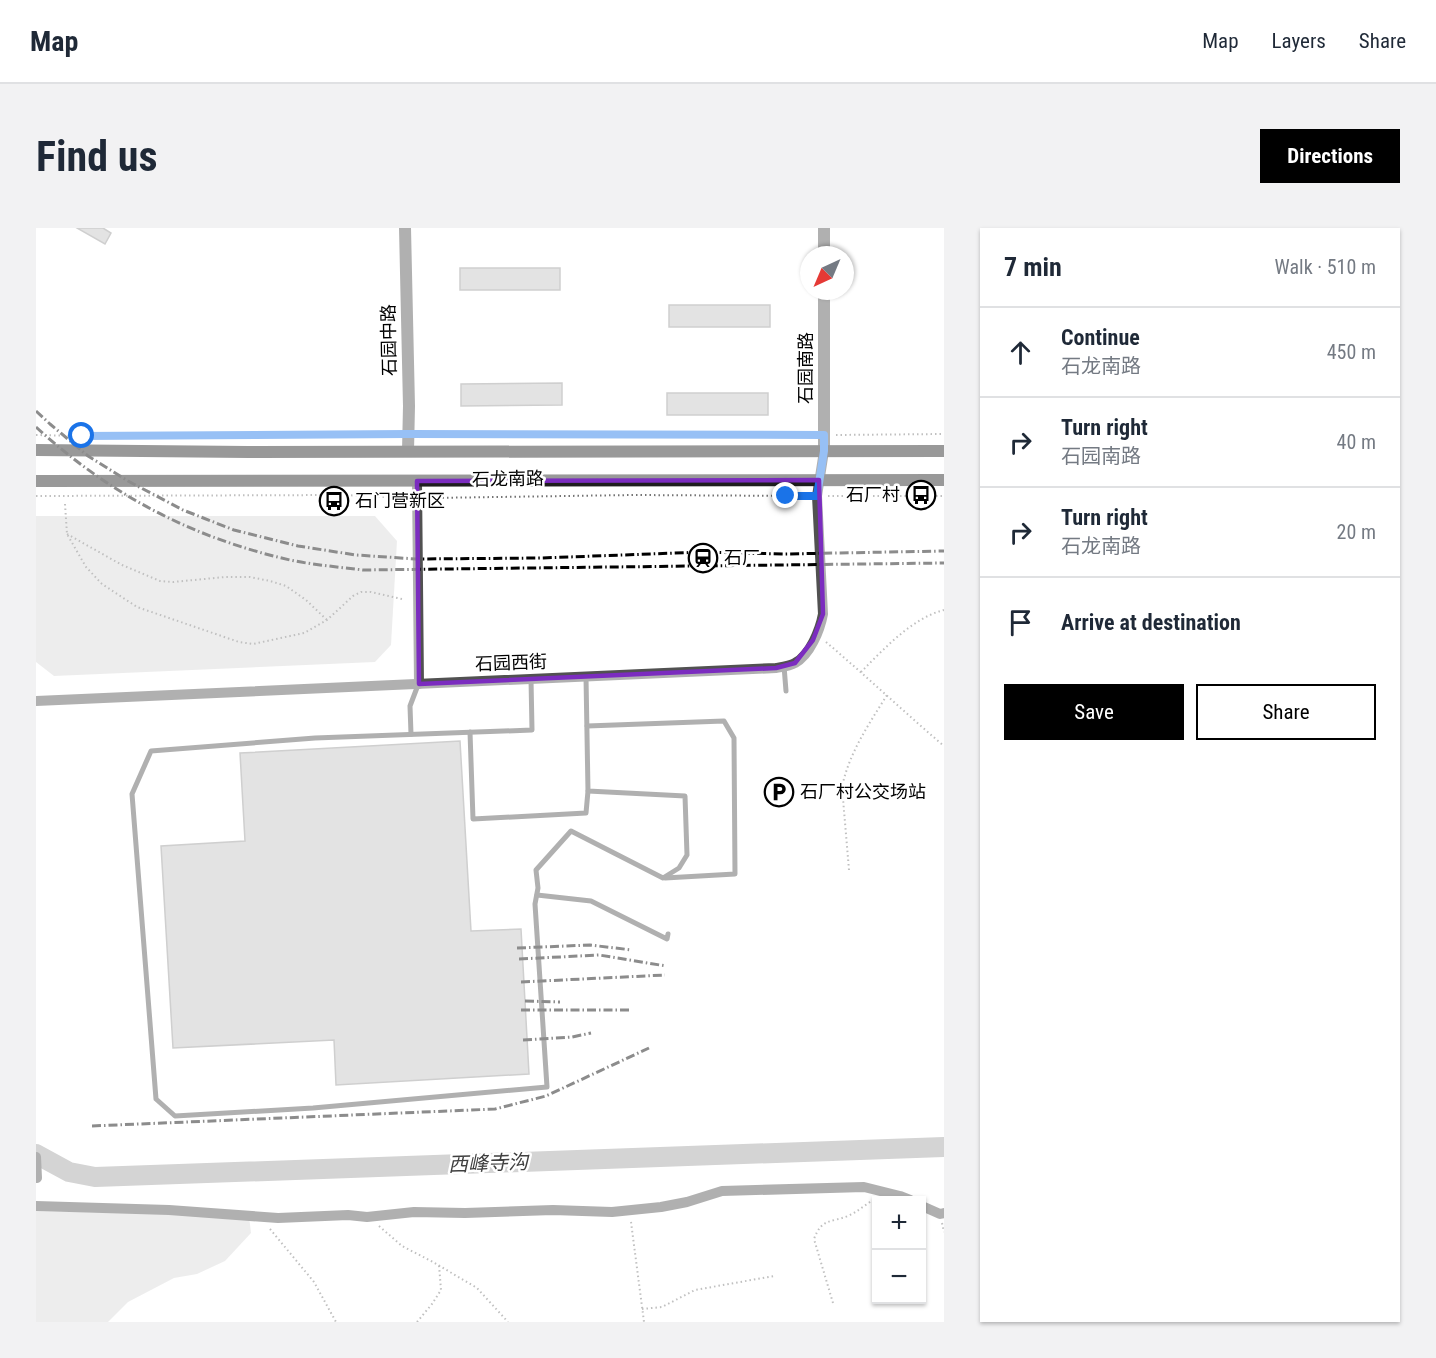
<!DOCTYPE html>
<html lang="en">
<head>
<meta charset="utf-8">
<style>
  body { margin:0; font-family:"Roboto Condensed","Noto Sans SC",sans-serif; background:#f2f2f3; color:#1f2937 }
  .controls { position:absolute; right:18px; bottom:18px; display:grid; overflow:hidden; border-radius:0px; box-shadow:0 2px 4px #0004 }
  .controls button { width:54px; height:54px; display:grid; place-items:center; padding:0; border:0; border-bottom:2px solid #e0e1e3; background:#fff; color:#1f2937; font:30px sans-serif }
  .compass { position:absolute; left:764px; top:18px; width:54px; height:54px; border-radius:50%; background:#fff; box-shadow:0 2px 4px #0004; rotate:224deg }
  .stop { position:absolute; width:18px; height:18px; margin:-14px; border:4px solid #1a73e8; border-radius:50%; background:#fff }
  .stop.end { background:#1a73e8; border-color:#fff; box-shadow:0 2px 6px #0008 }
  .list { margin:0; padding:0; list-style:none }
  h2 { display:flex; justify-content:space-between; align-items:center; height:78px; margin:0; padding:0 24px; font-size:26px }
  h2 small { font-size:20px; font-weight:400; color:#747a83 }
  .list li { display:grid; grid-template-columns:39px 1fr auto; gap:18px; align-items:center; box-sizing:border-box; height:90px; padding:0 24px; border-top:2px solid #e0e1e3 }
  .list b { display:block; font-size:22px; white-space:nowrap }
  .list p { margin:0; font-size:20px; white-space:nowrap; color:#747a83 }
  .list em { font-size:20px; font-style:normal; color:#747a83 }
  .actions { display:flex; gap:12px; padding:18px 24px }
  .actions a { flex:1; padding:14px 0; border:2px solid #000; border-radius:0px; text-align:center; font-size:21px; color:#000 }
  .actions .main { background:#000; color:#fff }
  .icon { flex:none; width:33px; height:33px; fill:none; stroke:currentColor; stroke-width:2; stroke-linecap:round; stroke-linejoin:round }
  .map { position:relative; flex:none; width:908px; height:1094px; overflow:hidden; border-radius:0px }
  header { display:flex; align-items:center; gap:36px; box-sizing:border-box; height:84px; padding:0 30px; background:#fff; border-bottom:2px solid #e0e1e3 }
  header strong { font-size:28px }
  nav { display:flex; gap:33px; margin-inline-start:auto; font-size:21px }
  .intro { display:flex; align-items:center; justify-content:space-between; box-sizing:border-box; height:144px; padding:0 36px }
  h1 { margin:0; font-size:42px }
  .button { padding:15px 27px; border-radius:0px; background:#000; color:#fff; font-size:21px; font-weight:700 }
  main { display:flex; gap:36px; padding:0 36px }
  aside { flex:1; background:#fff; border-radius:0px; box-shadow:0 2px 4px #0004 }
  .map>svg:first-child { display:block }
  .green { fill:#d8d8d8 }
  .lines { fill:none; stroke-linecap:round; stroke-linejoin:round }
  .river { stroke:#9f9f9f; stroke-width:20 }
  .building { fill:#c0c0c0; stroke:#959595; stroke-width:1.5 }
  .path { stroke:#737373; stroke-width:2; stroke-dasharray:1.5 3; stroke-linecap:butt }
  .service { stroke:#515151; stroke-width:5 }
  .minor { stroke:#515151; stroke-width:10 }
  .tertiary { stroke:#515151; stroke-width:12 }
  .secondary { stroke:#1e1e1e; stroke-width:12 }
  .rail { stroke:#000; stroke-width:3; stroke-dasharray:9 3 1.5 3; stroke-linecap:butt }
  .route { stroke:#1a73e8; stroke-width:8 }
  .marked { fill:none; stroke:#7b2cbf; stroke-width:4.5; stroke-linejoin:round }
  .labels { text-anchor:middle; stroke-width:5; stroke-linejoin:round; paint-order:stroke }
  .street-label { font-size:18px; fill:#000; stroke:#fff }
  .poi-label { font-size:18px; fill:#000; stroke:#fff; text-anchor:start }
  .water-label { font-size:20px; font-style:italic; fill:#404040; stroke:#fff }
</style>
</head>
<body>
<header>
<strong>Map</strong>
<nav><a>Map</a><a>Layers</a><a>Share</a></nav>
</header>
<div class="intro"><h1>Find us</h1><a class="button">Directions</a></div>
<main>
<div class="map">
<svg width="908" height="1094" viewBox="0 0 908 1094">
  <rect width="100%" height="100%" fill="#fff"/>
  <!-- green -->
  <g class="green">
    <polygon points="0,288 339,288 361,313 355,417 339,434 18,448 0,434"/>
    <polygon points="0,983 213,988 215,1005 189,1033 161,1046 138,1050 92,1074 72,1094 0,1094"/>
  </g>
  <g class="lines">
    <!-- river -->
    <polyline class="river" points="0,926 33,944 59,949 908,919"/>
  </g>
  <!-- building -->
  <g class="building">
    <polygon points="41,0 67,0 75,5 69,16"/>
    <rect x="424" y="40" width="100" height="22"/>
    <rect x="633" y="77" width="101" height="22"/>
    <polygon points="526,155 526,177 425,178 425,156"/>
    <rect x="631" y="165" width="101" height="22"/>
    <polygon points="424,513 435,703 485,701 493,846 300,857 298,812 137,820 125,618 209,613 204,525"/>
  </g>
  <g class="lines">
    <!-- path -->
    <g class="path">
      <polyline points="383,206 776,207"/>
      <polyline points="0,207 46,208 362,206"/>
      <polyline points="800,207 908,206"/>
      <polyline points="0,268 307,267 372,270"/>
      <polyline points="792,268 908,268"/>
      <polyline points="393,270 597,267 771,268"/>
      <polyline points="29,276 31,306 50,339 66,356 101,379 203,414 217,416 268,405 291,392 317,368 325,364 335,364 366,371"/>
      <polyline points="31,306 86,337 124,353 137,354 189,349 214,349 234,353 250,358 270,372 291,392"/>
      <path d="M 790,414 C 830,448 868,484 908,518"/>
      <path d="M 825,444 C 848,421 876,390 908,382"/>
      <path d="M 813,642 L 806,559 C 813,525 833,496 851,467"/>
      <polyline points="595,994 608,1094"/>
      <polyline points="906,995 908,1004"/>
      <polyline points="343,998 366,1018 397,1034 441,1060 472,1094"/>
      <polyline points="234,1001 278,1054 300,1094"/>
      <path d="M 797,1075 L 778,1011 C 786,990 794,995 812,988 C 821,984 829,977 837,972"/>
      <polyline points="606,1081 626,1079 659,1062 738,1048"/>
      <polyline points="381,1094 396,1076 405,1062 403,1037"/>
    </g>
    <!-- service -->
    <g class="service">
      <polyline points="748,438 750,463"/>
      <polyline points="495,451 496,502 279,510 115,523 96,566 120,871 139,888 277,880 511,859 499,676 502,660 500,642 535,603 627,650 643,640 651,627 649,568 552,563 550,449"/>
      <polyline points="551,498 688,493 698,510 699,646 629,650"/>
      <polyline points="434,504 437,591 550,585 552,563"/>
      <polyline points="375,506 374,478 382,457"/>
      <polyline points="501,667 555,673 631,711 632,706"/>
    </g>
    <!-- minor -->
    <g class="minor">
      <polyline points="381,253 383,456"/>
      <path d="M 0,473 L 740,440 C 746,439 754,438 759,435 C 774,427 784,402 787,386 L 781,268 L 788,223"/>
      <polyline points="0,929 1,950"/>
      <polyline points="0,978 133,982 242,990 312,987 331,989 378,984 429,985 517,982 576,984 625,979 651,974 686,963 828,959 864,968 874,972"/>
      <polyline points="886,978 904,986 908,985"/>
    </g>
    <!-- tertiary -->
    <g class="tertiary">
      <polyline points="369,0 373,178 372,223"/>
      <polyline points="788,27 788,0"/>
      <polyline points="788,63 788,223"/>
    </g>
    <!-- secondary -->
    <g class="secondary">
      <polyline points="0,222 212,224 908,223"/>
      <polyline points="0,253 908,252"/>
    </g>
    <!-- rail -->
    <g class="rail">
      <polyline points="0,183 14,196 52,228 92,253 147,282 198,302 262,318 320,327 380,331 505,330 668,324 748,326 908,323"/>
      <path d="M 0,199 C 74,267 157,310 254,332 C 278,337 303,339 327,342 L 908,335"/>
      <polyline points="481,720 554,717 596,722"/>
      <polyline points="483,731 563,727 630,738"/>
      <polyline points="485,754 629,747"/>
      <polyline points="489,773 524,774"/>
      <polyline points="485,782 596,782"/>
      <polyline points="487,812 536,809 555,805"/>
      <polyline points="56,898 459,881 510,868 613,820"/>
    </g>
  </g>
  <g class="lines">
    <!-- route -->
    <polyline class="route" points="46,208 372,206 788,207 788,223 781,268 750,268"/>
  </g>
  <!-- marked area -->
  <path d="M0 0H908V1094H0ZM 783,252 L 787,386 L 777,412 L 759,435 L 740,440 L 383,456 L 381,253 Z" fill="#fff" fill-opacity=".55" fill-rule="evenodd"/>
  <path class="marked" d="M 783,252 L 787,386 L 777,412 L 759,435 L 740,440 L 383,456 L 381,253 Z"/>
  <!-- icons -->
  <defs>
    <g id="bus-ring" transform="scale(1.5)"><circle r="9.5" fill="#fff" stroke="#000" stroke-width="1.5"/><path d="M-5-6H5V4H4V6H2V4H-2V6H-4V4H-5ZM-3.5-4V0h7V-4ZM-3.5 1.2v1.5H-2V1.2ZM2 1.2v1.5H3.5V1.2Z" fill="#000"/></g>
    <g id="station-ring" transform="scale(1.5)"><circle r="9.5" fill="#fff" stroke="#000" stroke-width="1.5"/><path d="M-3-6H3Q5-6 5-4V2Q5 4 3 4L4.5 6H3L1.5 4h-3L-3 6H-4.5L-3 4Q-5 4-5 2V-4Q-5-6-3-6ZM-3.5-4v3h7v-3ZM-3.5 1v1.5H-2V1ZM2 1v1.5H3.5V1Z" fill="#000"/></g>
    <g id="parking-ring" transform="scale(1.5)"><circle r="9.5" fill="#fff" stroke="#000" stroke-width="1.5"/><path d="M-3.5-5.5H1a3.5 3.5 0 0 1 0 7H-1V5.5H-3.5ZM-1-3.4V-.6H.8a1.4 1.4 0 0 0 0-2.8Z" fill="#000"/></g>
  </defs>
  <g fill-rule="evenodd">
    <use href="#bus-ring" x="885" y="267"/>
    <use href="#bus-ring" x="298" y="273"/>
    <use href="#station-ring" x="667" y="330"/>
    <use href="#parking-ring" x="743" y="564"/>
  </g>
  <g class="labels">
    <!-- street labels -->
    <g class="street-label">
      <text transform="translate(353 112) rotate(-91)" y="6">石园中路</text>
      <text transform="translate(770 140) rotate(-90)" y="6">石园南路</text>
      <text transform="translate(472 251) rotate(-1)" y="6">石龙南路</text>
      <text transform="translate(475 435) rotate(-2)" y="6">石园西街</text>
    </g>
    <!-- poi labels -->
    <g class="poi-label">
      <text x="864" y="273" text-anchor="end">石厂村</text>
      <text x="319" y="279">石门营新区</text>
      <text x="688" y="336">石厂</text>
      <text x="764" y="570">石厂村公交场站</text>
    </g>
    <!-- water labels -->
    <g class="water-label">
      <text transform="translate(452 935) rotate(-2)" y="7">西峰寺沟</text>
    </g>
  </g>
</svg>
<div class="controls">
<button>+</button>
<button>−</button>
</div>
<svg class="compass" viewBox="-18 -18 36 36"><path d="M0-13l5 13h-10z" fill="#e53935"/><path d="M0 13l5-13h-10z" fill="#747a83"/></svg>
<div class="stop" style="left:46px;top:208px"></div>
<div class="stop end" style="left:750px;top:268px"></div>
</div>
<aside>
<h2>7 min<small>Walk · 510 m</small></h2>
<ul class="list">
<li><svg class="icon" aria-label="ahead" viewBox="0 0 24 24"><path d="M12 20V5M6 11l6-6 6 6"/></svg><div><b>Continue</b><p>石龙南路</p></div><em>450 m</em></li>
<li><svg class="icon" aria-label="right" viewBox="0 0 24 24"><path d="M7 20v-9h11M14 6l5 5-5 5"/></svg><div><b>Turn right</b><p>石园南路</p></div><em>40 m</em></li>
<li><svg class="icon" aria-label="right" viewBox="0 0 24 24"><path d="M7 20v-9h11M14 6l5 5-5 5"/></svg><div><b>Turn right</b><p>石龙南路</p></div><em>20 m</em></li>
<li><svg class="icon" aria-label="arrive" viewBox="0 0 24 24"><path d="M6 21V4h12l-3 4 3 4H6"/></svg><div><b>Arrive at destination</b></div></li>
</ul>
<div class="actions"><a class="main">Save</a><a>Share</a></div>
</aside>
</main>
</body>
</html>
